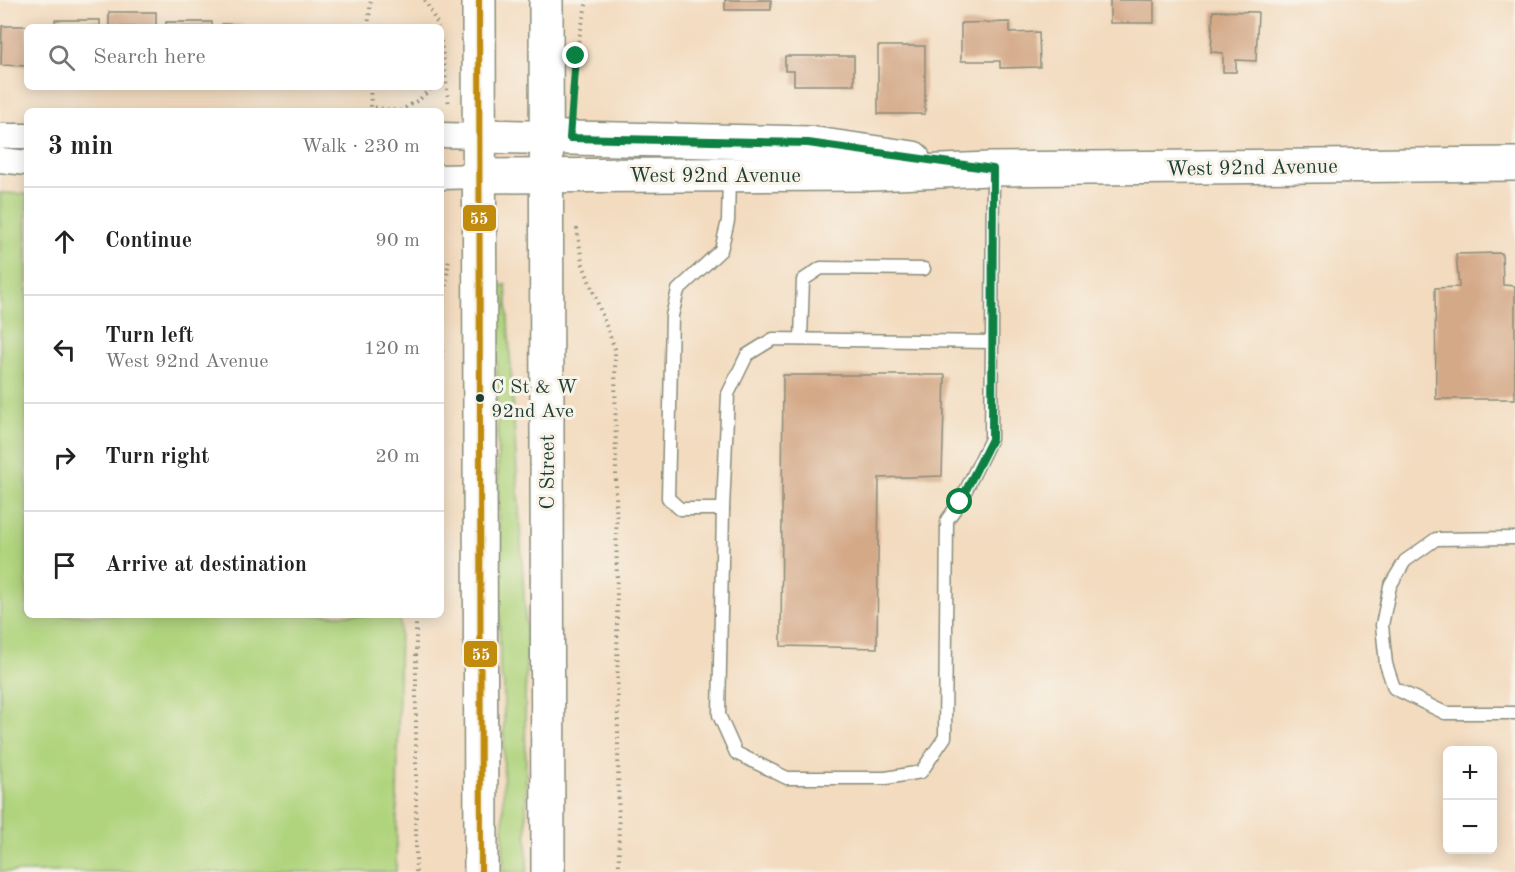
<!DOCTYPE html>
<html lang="en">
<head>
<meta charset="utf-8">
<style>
  body { margin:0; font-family:"Old Standard TT",serif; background:#f6f6f6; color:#222 }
  .controls { position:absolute; right:18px; bottom:18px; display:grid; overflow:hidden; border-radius:9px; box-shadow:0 3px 15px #0003 }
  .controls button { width:54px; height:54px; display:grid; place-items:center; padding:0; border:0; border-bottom:2px solid #e0e0e0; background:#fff; color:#222; font:30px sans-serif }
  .stop { position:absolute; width:18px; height:18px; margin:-14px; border:4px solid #0b8043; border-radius:50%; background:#fff }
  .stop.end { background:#0b8043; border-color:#fff; box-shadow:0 2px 6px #0008 }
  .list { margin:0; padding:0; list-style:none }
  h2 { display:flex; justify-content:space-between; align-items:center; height:78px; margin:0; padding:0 24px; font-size:26px }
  h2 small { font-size:20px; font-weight:400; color:#767676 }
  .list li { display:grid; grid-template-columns:39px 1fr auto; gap:18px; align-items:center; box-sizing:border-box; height:108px; padding:0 24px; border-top:2px solid #e0e0e0 }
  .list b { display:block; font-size:22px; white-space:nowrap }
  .list p { margin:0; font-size:20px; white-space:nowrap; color:#767676 }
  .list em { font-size:20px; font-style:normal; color:#767676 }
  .icon { flex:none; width:33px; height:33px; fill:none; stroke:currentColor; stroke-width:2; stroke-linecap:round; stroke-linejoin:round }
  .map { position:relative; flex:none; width:1515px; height:872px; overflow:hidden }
  .search { position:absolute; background:#fff; box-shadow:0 3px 15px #0003; left:24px; top:24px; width:420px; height:66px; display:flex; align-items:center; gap:15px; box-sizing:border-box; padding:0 21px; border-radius:9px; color:#767676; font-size:22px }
  .panel { position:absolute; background:#fff; box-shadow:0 3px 15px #0003; left:24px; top:108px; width:420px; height:510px; border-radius:9px }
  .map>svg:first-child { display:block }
  .green { fill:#b0d47e; stroke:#688859; stroke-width:1.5 }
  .building { fill:#d4a988 }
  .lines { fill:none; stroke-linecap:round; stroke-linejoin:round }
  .lane-casing { stroke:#898c7a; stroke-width:15 }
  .street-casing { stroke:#898c7a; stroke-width:27 }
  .secondary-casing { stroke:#898c7a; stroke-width:36 }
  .primary-casing { stroke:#898c7a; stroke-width:36 }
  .path { stroke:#898c7a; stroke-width:4; stroke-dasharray:1.5 4.5; stroke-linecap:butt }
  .lane { stroke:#fff; stroke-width:12 }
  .street { stroke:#fff; stroke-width:24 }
  .secondary { stroke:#fff; stroke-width:33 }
  .primary { stroke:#fff; stroke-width:33 }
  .bus-1-casing { stroke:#f7f3e8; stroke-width:10 }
  .bus-1 { stroke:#c18c0d; stroke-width:6 }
  .route { stroke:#0b8043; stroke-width:8 }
  .bus-dot { fill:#1f3d34; stroke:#f7f3e8; stroke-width:2 }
  .labels { text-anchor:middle; stroke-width:6; stroke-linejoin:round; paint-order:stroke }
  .bus-label { font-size:20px; fill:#1f3d34; stroke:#f7f3e8; text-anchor:start }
  .street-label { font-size:21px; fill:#1f3d34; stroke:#f7f3e8 }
  .line-badge { stroke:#f7f3e8; stroke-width:2 }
  .badge-label { font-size:16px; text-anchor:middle; font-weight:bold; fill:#fff }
</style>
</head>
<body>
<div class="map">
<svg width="1515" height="872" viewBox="0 0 1515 872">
  <rect width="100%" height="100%" fill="#f7f3e8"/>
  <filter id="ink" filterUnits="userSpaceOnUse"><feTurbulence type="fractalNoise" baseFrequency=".0167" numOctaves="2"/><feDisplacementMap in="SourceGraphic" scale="12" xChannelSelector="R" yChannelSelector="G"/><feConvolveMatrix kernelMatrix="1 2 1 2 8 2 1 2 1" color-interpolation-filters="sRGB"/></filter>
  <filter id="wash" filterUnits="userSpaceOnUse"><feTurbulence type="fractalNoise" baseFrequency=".008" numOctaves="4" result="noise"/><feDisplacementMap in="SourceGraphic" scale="24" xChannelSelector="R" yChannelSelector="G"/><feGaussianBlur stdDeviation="1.35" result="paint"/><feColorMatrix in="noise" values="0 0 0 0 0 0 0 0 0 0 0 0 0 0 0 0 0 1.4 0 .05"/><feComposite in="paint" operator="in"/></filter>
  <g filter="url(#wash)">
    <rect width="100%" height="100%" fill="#f3dbbf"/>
    <!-- green -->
    <g class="green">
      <polygon points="0,193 27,194 27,615 400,615 396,872 0,872"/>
      <polygon points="506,285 527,645 525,696 527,872 503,872 504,684 500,674 496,286"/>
    </g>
    <g id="blocks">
      <!-- building -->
      <g class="building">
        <rect x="725" y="0" width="46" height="10"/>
        <rect x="1110" y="0" width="44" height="23"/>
        <polygon points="1213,11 1258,12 1256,61 1236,60 1236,72 1223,72 1223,53 1211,52"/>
        <rect x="109" y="12" width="47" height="15"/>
        <rect x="55" y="20" width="45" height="7"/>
        <rect x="166" y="22" width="46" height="5"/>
        <polygon points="1010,22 1010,33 1039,32 1040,67 1000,68 1000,61 961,61 961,23"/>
        <polygon points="222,24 244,25 244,27 222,27"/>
        <polygon points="2,26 27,26 27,66 1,65"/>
        <rect x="878" y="46" width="47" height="68"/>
        <polygon points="785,56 854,56 854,85 794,85 794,71 785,71"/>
        <polygon points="1502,253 1503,285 1515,286 1515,399 1436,399 1435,288 1459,287 1456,254"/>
        <polygon points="783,375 945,375 942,476 879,478 877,648 781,646"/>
      </g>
    </g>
  </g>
  <g filter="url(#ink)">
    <use href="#blocks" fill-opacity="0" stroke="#898c7a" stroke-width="1.5"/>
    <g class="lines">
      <!-- lane casing -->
      <g class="lane-casing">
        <g id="lane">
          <polyline points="801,339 803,280 821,268 924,269"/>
          <polyline points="992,342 991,439 960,502 947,520 945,737 921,772 886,778 787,778 736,753 719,715 723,509 728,394 747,355 773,339 992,342 993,170"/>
          <polyline points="723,509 680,509 668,498 672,316 678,290 721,250 728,221 729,177"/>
          <polyline points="1515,538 1436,539 1405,561 1390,586 1382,625 1386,664 1394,688 1445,713 1515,713"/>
        </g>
      </g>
      <!-- street casing -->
      <g class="street-casing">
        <g id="street">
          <polyline points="441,135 480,136"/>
          <polyline points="0,136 27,136"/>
          <polyline points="0,160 27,163"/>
          <polyline points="441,177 479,176"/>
        </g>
      </g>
      <!-- secondary casing -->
      <g class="secondary-casing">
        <g id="secondary">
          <polyline points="480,136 809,143 913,158"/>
          <polyline points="479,176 872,174 989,169 1515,164"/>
        </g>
      </g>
      <!-- primary casing -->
      <g class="primary-casing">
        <g id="primary">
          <polyline points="479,0 481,872"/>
          <polyline points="546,0 548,872"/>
        </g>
      </g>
      <!-- path -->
      <g class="path">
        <polyline points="425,0 439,27"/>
        <polyline points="368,27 371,0"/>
        <polyline points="441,41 449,106"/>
        <polyline points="576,53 587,0"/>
        <polyline points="370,87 371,107 398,111"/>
        <polyline points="400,111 420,99 432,87"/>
        <polyline points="577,228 582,262 615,349 619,872"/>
        <polyline points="441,382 444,302 449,257"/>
        <polyline points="416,872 416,615"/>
      </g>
      <!-- lane -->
      <use href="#lane" class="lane"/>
      <!-- street -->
      <use href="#street" class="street"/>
      <!-- secondary -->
      <use href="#secondary" class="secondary"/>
      <!-- primary -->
      <use href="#primary" class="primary"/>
      <!-- bus-1 casing -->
      <g class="bus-1-casing">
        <polyline id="bus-1" points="479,0 481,872"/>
      </g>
      <!-- bus-1 -->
      <use href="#bus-1" class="bus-1"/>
    </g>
  </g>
  <g class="lines" filter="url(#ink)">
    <!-- route -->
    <polyline class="route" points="576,56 570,138 808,143 993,169 992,439 960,502"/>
  </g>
  <!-- markers -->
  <circle class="bus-dot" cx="480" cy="398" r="5"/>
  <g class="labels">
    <!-- bus labels -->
    <g class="bus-label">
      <text x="491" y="393">C St &amp; W<tspan x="491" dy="24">92nd Ave</tspan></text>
    </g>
    <!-- street labels -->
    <g class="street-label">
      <text transform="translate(1252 167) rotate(-1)" y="7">West 92nd Avenue</text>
      <text x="715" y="182">West 92nd Avenue</text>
      <text transform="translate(547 472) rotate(-90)" y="7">C Street</text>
    </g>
  </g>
  <g class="line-badge">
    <rect x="462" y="204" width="35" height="28" rx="6" fill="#c18c0d"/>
    <rect x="463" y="640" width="35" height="28" rx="6" fill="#c18c0d"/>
  </g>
  <g class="badge-label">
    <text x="479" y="224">55</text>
    <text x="481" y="660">55</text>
  </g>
</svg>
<div class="controls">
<button>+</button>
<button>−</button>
</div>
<div class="stop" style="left:960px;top:502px"></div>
<div class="stop end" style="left:576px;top:56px"></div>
<div class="search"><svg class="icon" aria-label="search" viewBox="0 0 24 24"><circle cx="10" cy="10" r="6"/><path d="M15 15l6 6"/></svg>Search here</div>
<section class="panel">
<h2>3 min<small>Walk · 230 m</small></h2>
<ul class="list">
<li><svg class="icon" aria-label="ahead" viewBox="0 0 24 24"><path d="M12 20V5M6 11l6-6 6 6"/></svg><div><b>Continue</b></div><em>90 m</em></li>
<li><svg class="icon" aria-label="left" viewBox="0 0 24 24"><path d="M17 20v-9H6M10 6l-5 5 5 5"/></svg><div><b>Turn left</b><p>West 92nd Avenue</p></div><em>120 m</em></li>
<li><svg class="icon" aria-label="right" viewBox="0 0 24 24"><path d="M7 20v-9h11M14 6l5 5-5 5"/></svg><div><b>Turn right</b></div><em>20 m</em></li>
<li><svg class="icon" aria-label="arrive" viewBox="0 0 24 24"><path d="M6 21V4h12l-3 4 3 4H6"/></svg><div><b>Arrive at destination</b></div></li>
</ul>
</section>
</div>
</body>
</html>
